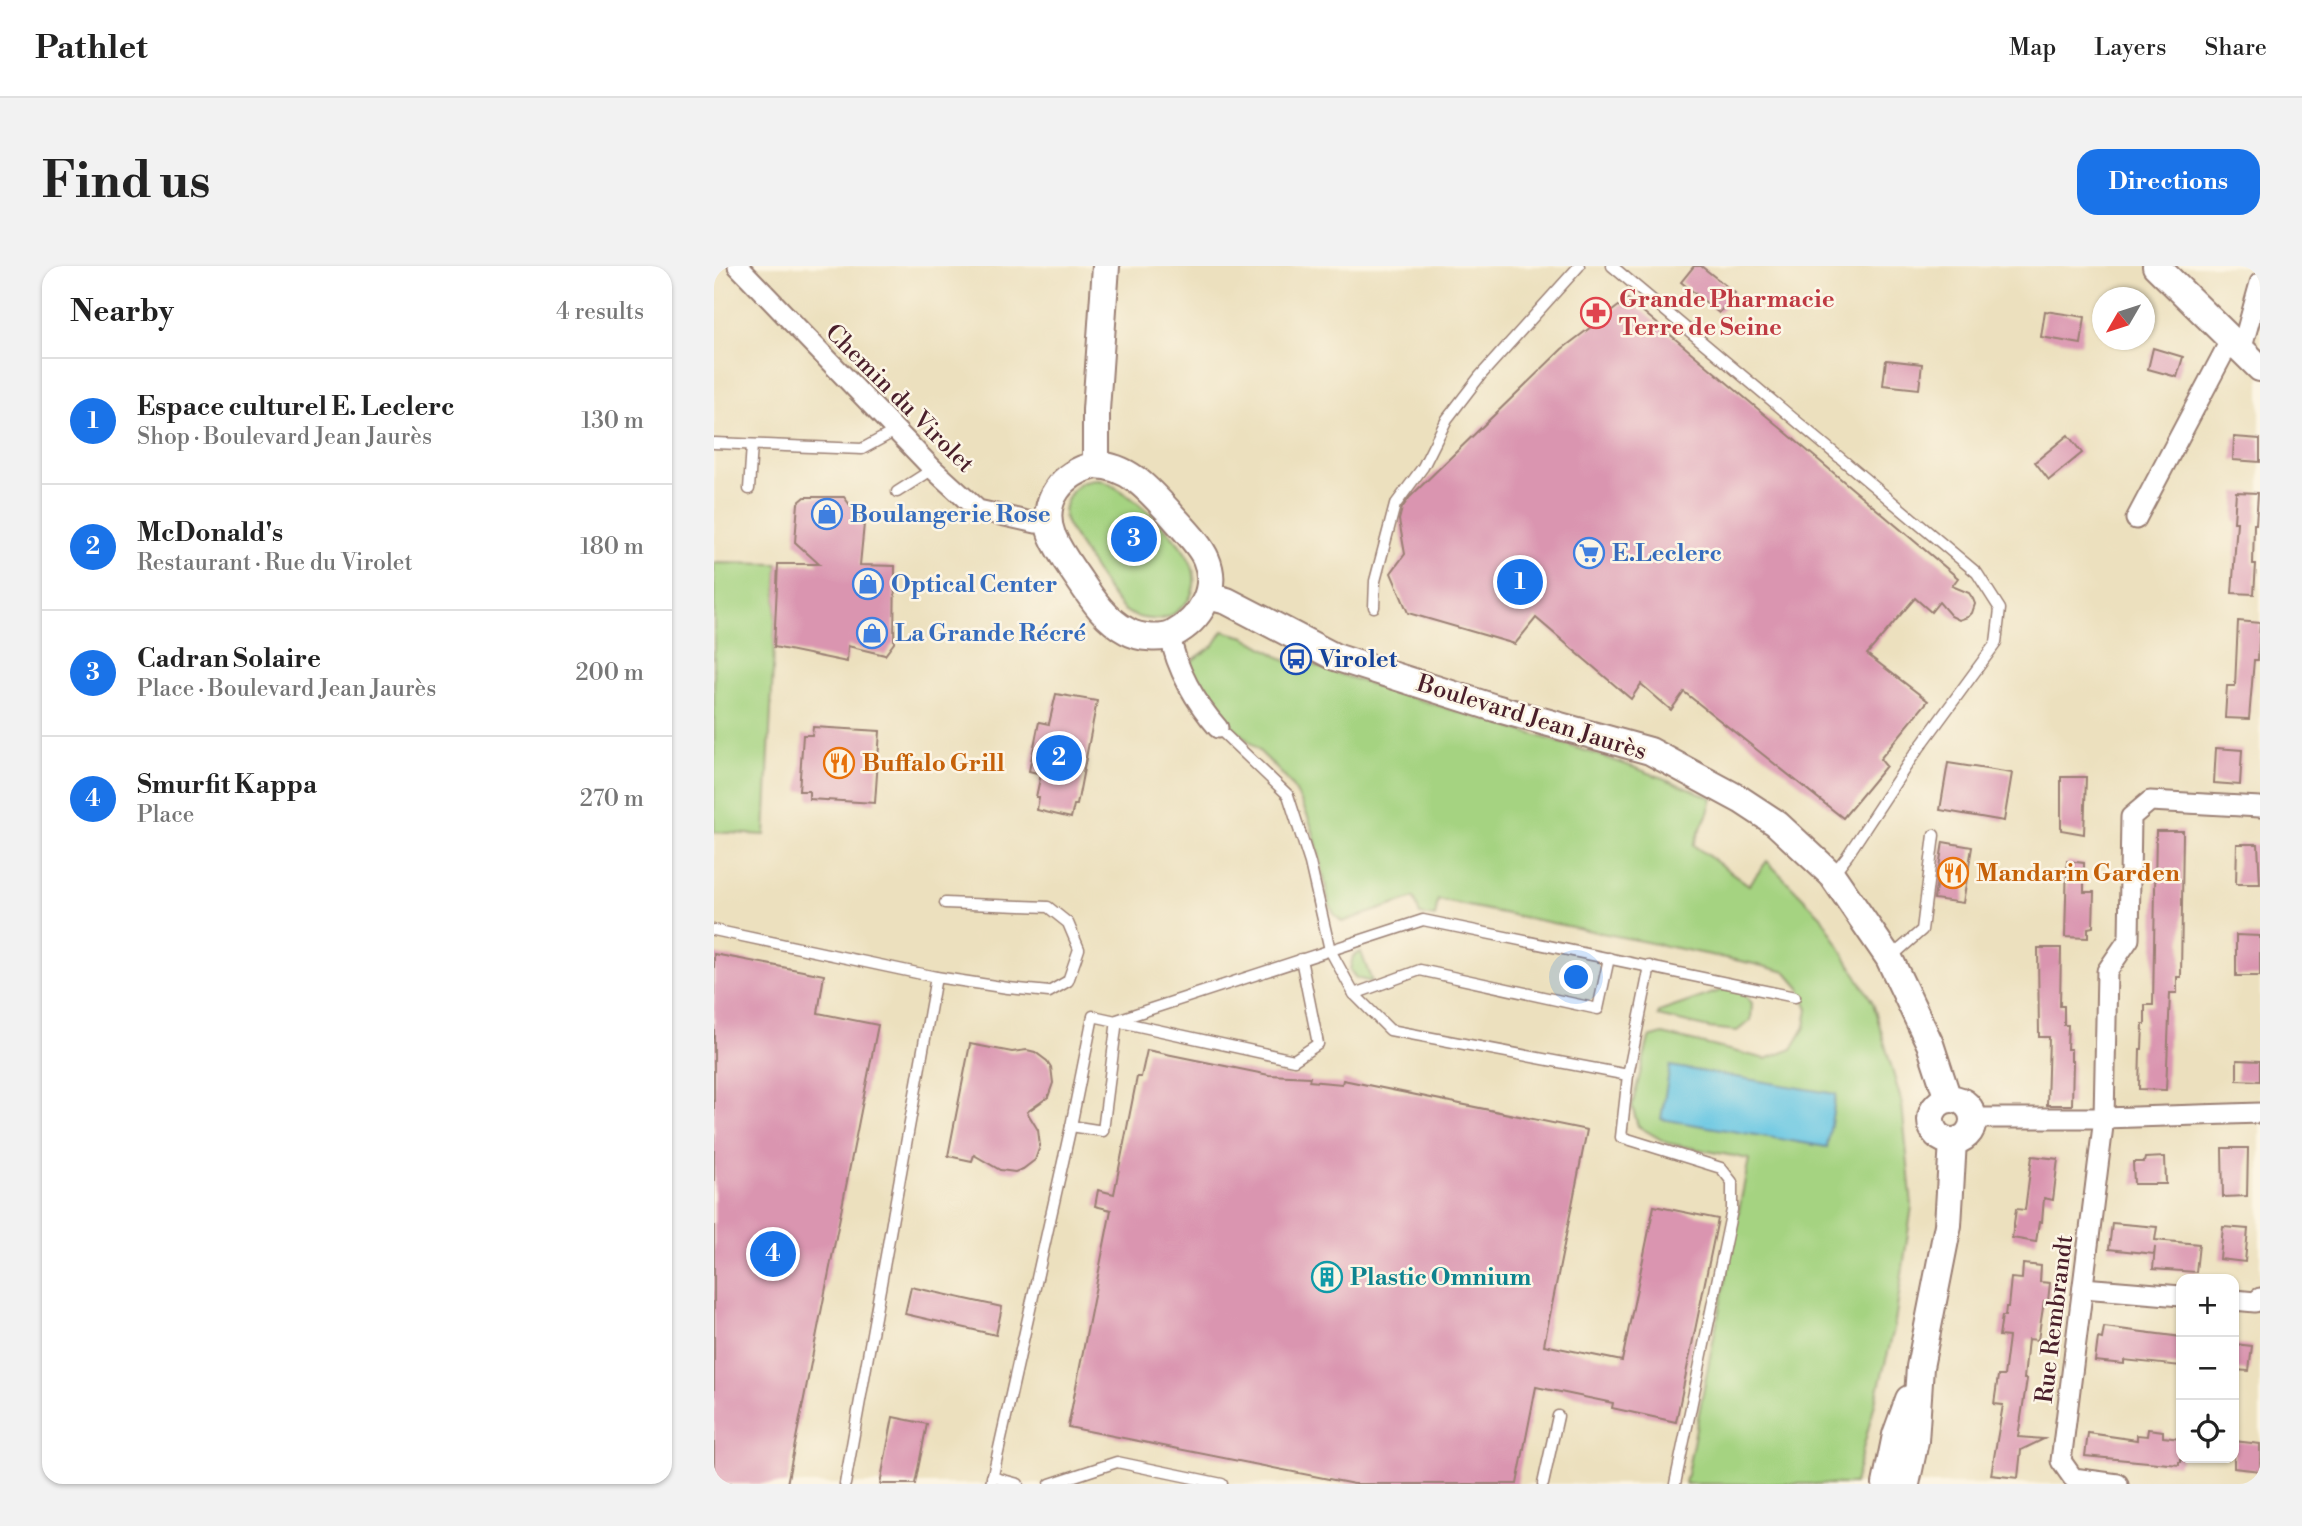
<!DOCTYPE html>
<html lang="en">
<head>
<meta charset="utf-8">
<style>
  body { margin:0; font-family:"Libre Bodoni",serif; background:#f2f2f2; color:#222 }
  .controls { position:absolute; right:21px; bottom:21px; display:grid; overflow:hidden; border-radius:14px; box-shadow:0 2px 5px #0004 }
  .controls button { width:63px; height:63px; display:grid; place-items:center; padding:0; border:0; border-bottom:2px solid #e0e0e0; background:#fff; color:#222; font:35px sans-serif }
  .compass { position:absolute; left:1378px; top:21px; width:63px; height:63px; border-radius:50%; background:#fff; box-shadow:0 2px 5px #0004; rotate:231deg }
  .you { position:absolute; left:863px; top:712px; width:24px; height:24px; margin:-18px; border:5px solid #fff; border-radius:50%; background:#1a73e8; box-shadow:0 0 0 10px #1a73e833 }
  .badge { display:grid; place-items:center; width:46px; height:46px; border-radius:50%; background:#1a73e8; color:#fff; font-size:23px; font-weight:700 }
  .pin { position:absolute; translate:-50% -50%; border:4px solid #fff; box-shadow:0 2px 7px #0006 }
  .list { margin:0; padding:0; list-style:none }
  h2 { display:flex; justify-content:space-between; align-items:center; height:91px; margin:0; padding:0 28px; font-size:30px }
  h2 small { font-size:23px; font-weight:400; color:#767676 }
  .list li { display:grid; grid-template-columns:46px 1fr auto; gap:21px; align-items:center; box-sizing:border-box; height:126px; padding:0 28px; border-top:2px solid #e0e0e0 }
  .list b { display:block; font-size:26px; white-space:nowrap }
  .list p { margin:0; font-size:23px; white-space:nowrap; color:#767676 }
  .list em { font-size:23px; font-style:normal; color:#767676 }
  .icon { flex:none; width:38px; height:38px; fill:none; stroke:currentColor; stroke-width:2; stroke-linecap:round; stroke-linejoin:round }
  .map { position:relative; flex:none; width:1546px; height:1218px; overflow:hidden; border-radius:21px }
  header { display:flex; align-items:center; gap:42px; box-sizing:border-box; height:98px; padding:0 35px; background:#fff; border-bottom:2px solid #e0e0e0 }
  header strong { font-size:33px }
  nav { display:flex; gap:38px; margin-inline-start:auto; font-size:24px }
  .intro { display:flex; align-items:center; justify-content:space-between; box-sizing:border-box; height:168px; padding:0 42px }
  h1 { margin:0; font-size:49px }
  .button { padding:18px 32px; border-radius:21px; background:#1a73e8; color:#fff; font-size:24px; font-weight:700 }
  main { display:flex; gap:42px; padding:0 42px }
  aside { flex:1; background:#fff; border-radius:21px; box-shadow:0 2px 5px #0004 }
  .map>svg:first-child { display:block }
  .green { fill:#a5d381; stroke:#787956; stroke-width:2 }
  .water { fill:#65c6e3; stroke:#587287; stroke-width:2 }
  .building { fill:#da95b0 }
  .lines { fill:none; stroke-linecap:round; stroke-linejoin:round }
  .lane-casing { stroke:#9b8074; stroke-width:13 }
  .street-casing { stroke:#9b8074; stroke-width:23 }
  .secondary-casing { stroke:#9b8074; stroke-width:30 }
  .lane { stroke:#fff; stroke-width:10 }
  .street { stroke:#fff; stroke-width:19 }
  .secondary { stroke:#fff; stroke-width:26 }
  .labels { text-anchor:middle; stroke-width:5; stroke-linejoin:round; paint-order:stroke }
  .health-label { font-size:24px; font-weight:bold; fill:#be3a42; stroke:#fcf5e5; text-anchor:start }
  .street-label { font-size:24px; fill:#4a1f2b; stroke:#fcf5e5 }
  .shop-label { font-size:24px; font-weight:bold; fill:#366cbe; stroke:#fcf5e5; text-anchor:start }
  .transit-label { font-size:24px; font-weight:bold; fill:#164399; stroke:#fcf5e5; text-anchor:start }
  .food-label { font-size:24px; font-weight:bold; fill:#c56008; stroke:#fcf5e5; text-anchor:start }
  .culture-label { font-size:24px; font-weight:bold; fill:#0d838f; stroke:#fcf5e5; text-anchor:start }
</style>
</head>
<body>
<header>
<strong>Pathlet</strong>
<nav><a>Map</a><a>Layers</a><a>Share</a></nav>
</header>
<div class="intro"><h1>Find us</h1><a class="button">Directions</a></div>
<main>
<aside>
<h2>Nearby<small>4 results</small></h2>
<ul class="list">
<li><span class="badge">1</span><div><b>Espace culturel E. Leclerc</b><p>Shop · Boulevard Jean Jaurès</p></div><em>130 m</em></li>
<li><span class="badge">2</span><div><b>McDonald's</b><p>Restaurant · Rue du Virolet</p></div><em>180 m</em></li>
<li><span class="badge">3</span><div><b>Cadran Solaire</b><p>Place · Boulevard Jean Jaurès</p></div><em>200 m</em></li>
<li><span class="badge">4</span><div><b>Smurfit Kappa</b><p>Place</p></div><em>270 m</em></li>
</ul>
</aside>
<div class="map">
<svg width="1546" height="1218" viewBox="0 0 1546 1218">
  <rect width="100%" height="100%" fill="#fcf5e5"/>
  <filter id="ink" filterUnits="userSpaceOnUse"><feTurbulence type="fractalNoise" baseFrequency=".0143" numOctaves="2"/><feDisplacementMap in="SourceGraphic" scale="14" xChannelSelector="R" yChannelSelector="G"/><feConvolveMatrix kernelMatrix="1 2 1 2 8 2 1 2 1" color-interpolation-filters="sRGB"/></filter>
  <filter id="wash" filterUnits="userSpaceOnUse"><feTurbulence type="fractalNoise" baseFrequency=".00686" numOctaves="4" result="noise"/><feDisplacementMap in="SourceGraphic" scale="28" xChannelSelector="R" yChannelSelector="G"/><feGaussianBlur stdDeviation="1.57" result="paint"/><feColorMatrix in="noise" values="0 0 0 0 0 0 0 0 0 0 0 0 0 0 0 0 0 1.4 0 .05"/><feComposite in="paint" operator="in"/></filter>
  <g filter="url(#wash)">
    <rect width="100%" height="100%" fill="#ece0be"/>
    <!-- green -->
    <g class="green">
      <path d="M 386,214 C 413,223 468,272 478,300 C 483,313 480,330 470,339 C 461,349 450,355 437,353 C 427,353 415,349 408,342 C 395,328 384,309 374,293 C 367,281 358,269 352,257 C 346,243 356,222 370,216 C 374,215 381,214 386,214 Z"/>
      <polygon points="0,297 64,298 51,569 0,566"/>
      <path d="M 509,365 L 531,371 L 586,403 L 591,396 C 725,445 866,475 998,532 L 994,547 L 979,579 L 1035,619 L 1053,595 L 1107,650 L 1159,737 L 1188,838 L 1198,940 L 1180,1063 L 1140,1218 L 971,1218 L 1035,893 L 953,877 L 924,860 L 918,840 L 935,772 L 949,768 L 1052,793 L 1078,783 L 1091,761 L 1094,743 L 1086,722 L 1072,706 L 1036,697 L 724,634 L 721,651 L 706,649 L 700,632 L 628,656 L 620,648 L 615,637 C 606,595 601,549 574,515 C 541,475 492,448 475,397 L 500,379 Z"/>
      <polygon points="647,686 658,716 642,712 636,704 639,690"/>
      <polygon points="1014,722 1027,725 1038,737 1037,754 1023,765 995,762 944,750 945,746"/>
    </g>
    <!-- water -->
    <polygon class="water" points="956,800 1122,828 1113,881 947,853"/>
    <g id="blocks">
      <!-- building -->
      <g class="building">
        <polygon points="980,0 987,0 1021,27 1005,47 967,16"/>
        <polygon points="914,33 1244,312 1238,320 1255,327 1259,333 1261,338 1258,347 1254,351 1245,354 1237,350 1225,336 1217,346 1201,332 1153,388 1214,435 1166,493 1172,500 1129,552 970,426 957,444 927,418 917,433 822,352 801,378 694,347 677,307 691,288 685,254 688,242 696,231 848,83"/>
        <polygon points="1331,45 1371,51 1367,78 1327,71"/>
        <polygon points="1439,82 1469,91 1463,111 1434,103"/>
        <polygon points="1172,94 1208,98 1205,123 1169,119"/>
        <polygon points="1354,169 1368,187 1335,214 1321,196"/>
        <polygon points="1520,171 1546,173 1546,196 1519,194"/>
        <polygon points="1522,226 1544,227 1542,258 1540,258 1539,298 1542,298 1540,328 1518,327 1523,256 1520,256"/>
        <polygon points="91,231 130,231 150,258 146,299 181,300 180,377 171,389 134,380 133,396 60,381 64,298 105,298 81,276 84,237"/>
        <polygon points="1524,355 1546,357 1544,394 1540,394 1535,453 1511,452 1513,420 1521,420"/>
        <polygon points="342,428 383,435 363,539 360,539 357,552 323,544 325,531 322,531 327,508 315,505 325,456 335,458"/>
        <polygon points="99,461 166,465 161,537 95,533 95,525 85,525 89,469 98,469"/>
        <polygon points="1502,482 1528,484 1526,519 1500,517"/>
        <polygon points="1234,497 1298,507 1290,555 1226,544"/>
        <polygon points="1347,511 1372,511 1370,568 1347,564"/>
        <polygon points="1442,565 1469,565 1467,711 1463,711 1463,727 1456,727 1452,824 1425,823 1426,783 1428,783 1429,758 1431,758 1431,739 1439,739"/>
        <polygon points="1229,576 1258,581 1249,637 1220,633"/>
        <polygon points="1523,578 1544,578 1546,618 1522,618"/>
        <polygon points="1353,595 1370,597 1370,626 1380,626 1379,661 1374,662 1374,672 1351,671"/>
        <polygon points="1522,669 1546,670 1546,710 1522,710"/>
        <polygon points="1324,682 1347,682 1346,740 1350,740 1350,759 1354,759 1353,783 1357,783 1357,795 1359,795 1358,839 1333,839 1335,771 1325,771"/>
        <polygon points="0,688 110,709 104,747 164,759 73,1218 0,1218"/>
        <polygon points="256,778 298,786 313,784 321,786 333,795 337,801 339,817 334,831 313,846 324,864 326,880 321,894 309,903 301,906 286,904 260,889 258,895 234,890"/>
        <polygon points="433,784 555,809 596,811 595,815 628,818 629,814 873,864 830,1079 908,1095 940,940 1004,953 962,1156 898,1142 899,1137 822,1121 803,1218 640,1218 354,1161 397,944 381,940 384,924 400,928 423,811 427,811"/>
        <polygon points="1523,794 1546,795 1546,815 1523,814"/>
        <polygon points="1508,882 1534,882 1533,930 1509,931"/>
        <polygon points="1318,890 1344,893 1339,934 1330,932 1328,956 1325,956 1322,976 1298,972 1302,943 1311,944"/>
        <polygon points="1451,891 1452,918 1420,918 1419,896 1430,896 1431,892"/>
        <polygon points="1398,957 1443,961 1441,974 1485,978 1482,1006 1439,1003 1441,981 1440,988 1395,983"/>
        <polygon points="1509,961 1534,963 1531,996 1506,993"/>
        <polygon points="1309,998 1327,1000 1326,1016 1336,1017 1334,1035 1330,1035 1324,1074 1314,1073 1310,1113 1313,1113 1304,1171 1330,1173 1307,1184 1304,1212 1277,1209 1289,1139 1280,1138 1284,1110 1290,1110 1295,1071 1285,1070 1288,1050 1291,1050 1292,1041 1294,1041 1297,1012 1308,1013"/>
        <polygon points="197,1021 288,1041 282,1069 191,1048"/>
        <polygon points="1390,1061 1467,1071 1467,1100 1410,1094 1410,1098 1381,1095 1384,1072 1388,1073"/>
        <polygon points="1520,1078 1538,1080 1535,1105 1520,1104"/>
        <polygon points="179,1151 213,1158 201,1218 166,1218"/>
        <polygon points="1434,1163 1449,1165 1449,1171 1467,1173 1467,1196 1465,1196 1465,1199 1371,1190 1374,1167 1423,1174 1423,1169 1433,1170"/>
        <polygon points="1520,1175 1546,1178 1546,1205 1520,1202"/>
      </g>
    </g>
  </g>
  <g filter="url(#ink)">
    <use href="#blocks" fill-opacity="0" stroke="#9b8074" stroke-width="2"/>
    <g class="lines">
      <!-- lane casing -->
      <g class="lane-casing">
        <g id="lane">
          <polyline points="898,0 1263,307 1286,343 1282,377 1197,493 1133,590 1119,608"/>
          <polyline points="0,177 148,183 183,164"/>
          <polyline points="35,223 38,179"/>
          <polyline points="183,226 219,203"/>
          <polyline points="660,341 661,315 681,239 709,201 733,153 766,110 865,0"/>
          <polyline points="504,462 574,529 596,597 616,684 640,728 706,704 884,743 895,692"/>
          <polyline points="0,664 222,711 131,1218"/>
          <polyline points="1176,692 1208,664 1220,569"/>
          <polyline points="936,700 914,809 907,871 1007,902 1018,916 1018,944 961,1218"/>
          <polyline points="222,711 294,722 335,726 354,715 365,683 354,657 334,641 231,637"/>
          <polyline points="640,728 676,764 914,809"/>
          <polyline points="357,860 379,750 580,794 604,778 587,693"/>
          <polyline points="278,1211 304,1218"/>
          <polyline points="277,1218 357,860 389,865 403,754 709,654 1081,731"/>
          <polyline points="336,1218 403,1196 508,1218"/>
          <polyline points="829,1218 844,1150"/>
        </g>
      </g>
      <!-- street casing -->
      <g class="street-casing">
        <g id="street">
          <polyline points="24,0 219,203 264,244 322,257 336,256"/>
          <polyline points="1527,85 1546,17"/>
          <polyline points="1422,253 1516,75"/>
          <path d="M 456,369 C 462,403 482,437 504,462"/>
          <polyline points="1259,852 1390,852 1546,847"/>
          <polyline points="1369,1022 1467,1030"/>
          <polyline points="1520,1034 1541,1036 1546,1032"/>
          <polyline points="1404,1218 1359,1212 1347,1195 1390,852 1393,705 1415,673 1417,551 1436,535 1546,541"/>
        </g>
      </g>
      <!-- secondary casing -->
      <g class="secondary-casing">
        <g id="secondary">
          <polyline points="1442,0 1546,102"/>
          <path d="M 382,199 C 415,200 435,224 456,247 C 466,259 486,278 492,293 C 505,323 486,354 459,368 C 447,374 425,372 413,365 C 393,355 378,333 366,315 C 356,300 345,286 338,269 C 325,235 349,206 382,199 Z"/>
          <polyline points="382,199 382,144 392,0"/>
          <polyline points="494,330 513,335 621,391 781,442 936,485 1027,534 1062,557 1118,609 1175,692 1216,778 1234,833"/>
          <circle cx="1238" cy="854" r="21"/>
          <polyline points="1172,1218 1182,1169 1195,1133"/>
          <polyline points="1192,1218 1201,1175 1206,1101 1234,959 1239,875"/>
        </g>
      </g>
      <!-- lane -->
      <use href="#lane" class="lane"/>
      <!-- street -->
      <use href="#street" class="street"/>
      <!-- secondary -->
      <use href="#secondary" class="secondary"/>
    </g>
  </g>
  <!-- icons -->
  <defs>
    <g id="pharmacy-ring" transform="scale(1.575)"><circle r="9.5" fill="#fcf5e5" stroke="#e0444e" stroke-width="1.5"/><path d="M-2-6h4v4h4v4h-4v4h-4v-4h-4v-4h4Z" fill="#e0444e"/></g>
    <g id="shop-ring" transform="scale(1.575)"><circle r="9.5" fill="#fcf5e5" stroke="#3f7fe0" stroke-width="1.5"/><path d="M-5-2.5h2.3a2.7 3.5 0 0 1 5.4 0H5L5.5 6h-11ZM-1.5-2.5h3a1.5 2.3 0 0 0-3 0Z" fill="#3f7fe0"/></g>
    <g id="supermarket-ring" transform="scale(1.575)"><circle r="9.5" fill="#fcf5e5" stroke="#3f7fe0" stroke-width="1.5"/><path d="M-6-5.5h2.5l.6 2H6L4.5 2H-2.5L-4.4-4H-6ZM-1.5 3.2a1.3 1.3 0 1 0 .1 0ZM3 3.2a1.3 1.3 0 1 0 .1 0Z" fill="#3f7fe0"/></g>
    <g id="bus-ring" transform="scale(1.575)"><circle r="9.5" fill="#fcf5e5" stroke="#1a4fb4" stroke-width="1.5"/><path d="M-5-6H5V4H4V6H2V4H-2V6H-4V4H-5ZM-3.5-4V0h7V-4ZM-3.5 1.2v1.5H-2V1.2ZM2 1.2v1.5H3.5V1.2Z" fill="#1a4fb4"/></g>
    <g id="restaurant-ring" transform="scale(1.575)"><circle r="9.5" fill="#fcf5e5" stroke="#e8710a" stroke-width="1.5"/><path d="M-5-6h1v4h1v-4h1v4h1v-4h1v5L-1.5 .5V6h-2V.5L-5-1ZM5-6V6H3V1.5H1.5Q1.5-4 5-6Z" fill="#e8710a"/></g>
    <g id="building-ring" transform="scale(1.575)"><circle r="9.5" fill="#fcf5e5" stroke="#0f9aa8" stroke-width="1.5"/><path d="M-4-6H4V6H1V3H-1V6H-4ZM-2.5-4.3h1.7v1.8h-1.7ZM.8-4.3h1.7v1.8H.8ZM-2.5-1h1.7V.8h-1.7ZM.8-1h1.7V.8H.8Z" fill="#0f9aa8"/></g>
  </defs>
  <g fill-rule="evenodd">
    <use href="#pharmacy-ring" x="882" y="47"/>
    <use href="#shop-ring" x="113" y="248"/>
    <use href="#supermarket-ring" x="875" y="287"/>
    <use href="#shop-ring" x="154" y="318"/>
    <use href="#shop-ring" x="158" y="367"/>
    <use href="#bus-ring" x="582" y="393"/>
    <use href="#restaurant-ring" x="125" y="497"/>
    <use href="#restaurant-ring" x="1239" y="607"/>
    <use href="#building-ring" x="613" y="1011"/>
  </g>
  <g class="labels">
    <!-- health labels -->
    <g class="health-label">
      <text x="905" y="41">Grande Pharmacie<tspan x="905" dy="28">Terre de Seine</tspan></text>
    </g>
    <!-- street labels -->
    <g class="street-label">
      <text transform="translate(186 132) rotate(45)" y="8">Chemin du Virolet</text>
      <text transform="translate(818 451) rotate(17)" y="8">Boulevard Jean Jaurès</text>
      <text transform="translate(1340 1053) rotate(-83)" y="8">Rue Rembrandt</text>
    </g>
    <!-- shop labels -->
    <g class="shop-label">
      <text x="136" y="256">Boulangerie Rose</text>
      <text x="898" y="295">E.Leclerc</text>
      <text x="177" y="326">Optical Center</text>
      <text x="181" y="375">La Grande Récré</text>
    </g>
    <!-- transit labels -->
    <g class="transit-label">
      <text x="605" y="401">Virolet</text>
    </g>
    <!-- food labels -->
    <g class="food-label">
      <text x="148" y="505">Buffalo Grill</text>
      <text x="1262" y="615">Mandarin Garden</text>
    </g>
    <!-- culture labels -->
    <g class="culture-label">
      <text x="636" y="1019">Plastic Omnium</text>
    </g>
  </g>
</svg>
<div class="controls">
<button>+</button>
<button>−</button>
<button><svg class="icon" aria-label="locate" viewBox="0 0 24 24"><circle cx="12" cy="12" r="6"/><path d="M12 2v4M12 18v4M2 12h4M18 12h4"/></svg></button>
</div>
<svg class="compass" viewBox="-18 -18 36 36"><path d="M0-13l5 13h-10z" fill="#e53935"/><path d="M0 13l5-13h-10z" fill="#767676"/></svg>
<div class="you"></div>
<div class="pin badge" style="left:806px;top:316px">1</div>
<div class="pin badge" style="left:345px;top:492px">2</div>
<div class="pin badge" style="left:420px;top:273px">3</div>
<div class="pin badge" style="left:59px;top:988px">4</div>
</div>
</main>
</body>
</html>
